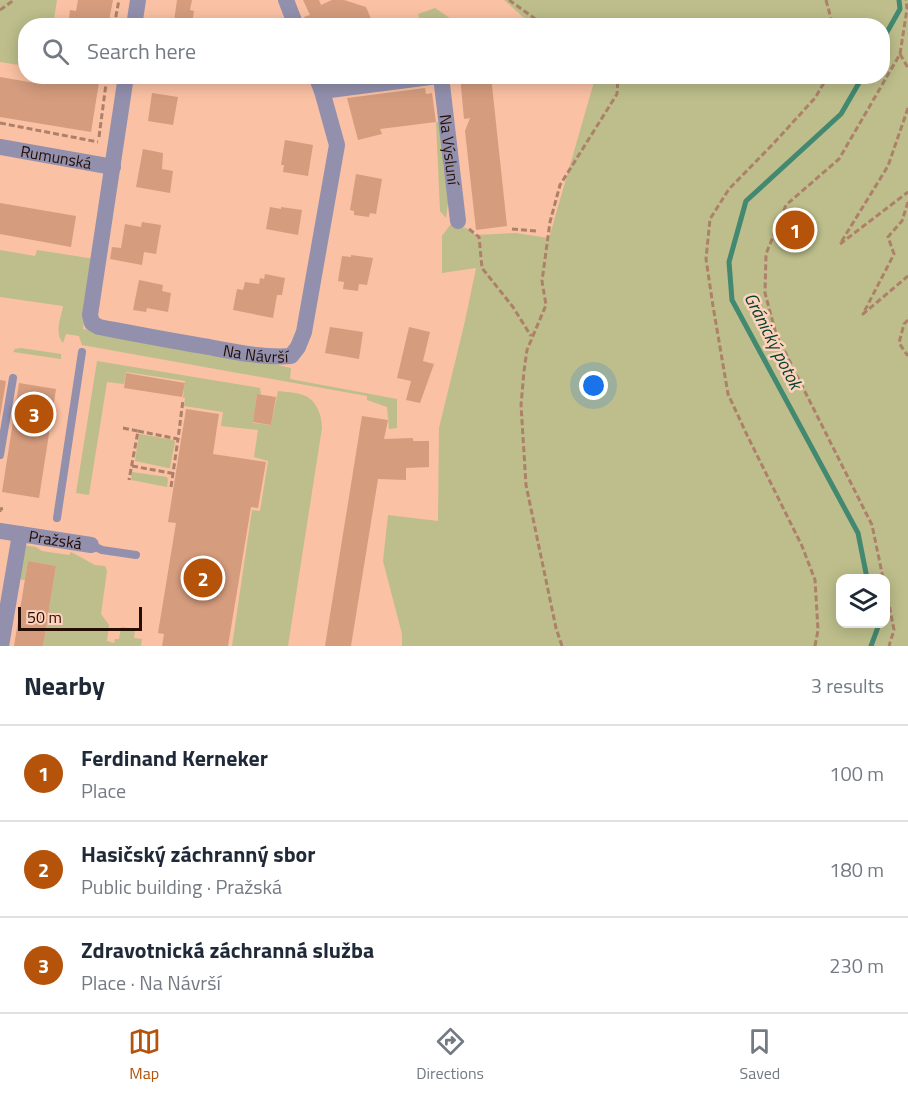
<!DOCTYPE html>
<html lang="en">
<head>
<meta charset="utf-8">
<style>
  body { margin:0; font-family:"Titillium Web",sans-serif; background:#f2f2f3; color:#1f2937 }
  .controls { position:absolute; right:18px; bottom:18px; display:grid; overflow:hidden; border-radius:12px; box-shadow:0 3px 15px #0003 }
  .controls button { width:54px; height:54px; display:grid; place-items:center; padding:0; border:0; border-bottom:2px solid #e0e1e3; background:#fff; color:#1f2937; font:30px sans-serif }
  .scale { position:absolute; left:18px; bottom:15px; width:124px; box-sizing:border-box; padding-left:6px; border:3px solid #260d02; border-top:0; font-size:16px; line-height:21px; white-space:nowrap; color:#260d02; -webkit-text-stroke:4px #fed2bc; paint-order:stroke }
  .you { position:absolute; left:594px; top:386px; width:21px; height:21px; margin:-15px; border:4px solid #fff; border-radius:50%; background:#1a73e8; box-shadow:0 0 0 9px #1a73e833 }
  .badge { display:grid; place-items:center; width:39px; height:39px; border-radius:50%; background:#b45309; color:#fff; font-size:20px; font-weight:700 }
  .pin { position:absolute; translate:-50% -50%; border:3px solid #fff; box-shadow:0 2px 6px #0006 }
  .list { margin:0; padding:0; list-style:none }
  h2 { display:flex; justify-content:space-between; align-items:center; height:78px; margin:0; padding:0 24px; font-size:26px }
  h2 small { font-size:20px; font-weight:400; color:#747a83 }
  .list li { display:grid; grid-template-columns:39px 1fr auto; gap:18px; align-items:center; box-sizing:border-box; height:96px; padding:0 24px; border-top:2px solid #e0e1e3 }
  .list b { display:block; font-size:22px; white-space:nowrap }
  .list p { margin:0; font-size:20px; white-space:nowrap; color:#747a83 }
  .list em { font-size:20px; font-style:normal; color:#747a83 }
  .icon { flex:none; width:33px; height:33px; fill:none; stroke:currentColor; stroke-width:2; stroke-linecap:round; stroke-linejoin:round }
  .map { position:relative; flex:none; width:908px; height:646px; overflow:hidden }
  .search { position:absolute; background:#fff; box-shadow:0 3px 15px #0003; left:18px; right:18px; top:18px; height:66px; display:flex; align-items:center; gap:15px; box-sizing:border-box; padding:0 21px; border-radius:24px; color:#747a83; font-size:22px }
  .sheet { height:366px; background:#fff }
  nav { display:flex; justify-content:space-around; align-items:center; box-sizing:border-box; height:84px; border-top:2px solid #e0e1e3; background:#fff; font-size:16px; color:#747a83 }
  nav a { display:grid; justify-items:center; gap:3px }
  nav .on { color:#b45309 }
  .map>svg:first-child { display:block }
  .green { fill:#bdbe8b; fill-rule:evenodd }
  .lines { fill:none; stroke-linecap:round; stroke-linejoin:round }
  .stream { stroke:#438870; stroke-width:5 }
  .building { fill:#d59c7e }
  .path { stroke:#ad8069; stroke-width:3; stroke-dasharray:6 3; stroke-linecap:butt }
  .service { stroke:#9290ad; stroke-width:8 }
  .minor { stroke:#9290ad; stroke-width:16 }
  .labels { text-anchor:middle; stroke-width:5; stroke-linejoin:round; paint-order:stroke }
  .street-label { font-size:16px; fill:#260d02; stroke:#fed2bc }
  .water-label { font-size:18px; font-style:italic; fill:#034231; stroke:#fed2bc }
</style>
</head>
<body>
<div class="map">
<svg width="908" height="646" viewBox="0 0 908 646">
  <rect width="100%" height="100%" fill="#fac1a4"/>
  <!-- green -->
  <g class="green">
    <polygon points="0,0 57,0 53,25 26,26 25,66 0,62"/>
    <path d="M 504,0 L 908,0 L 908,646 L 402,646 L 402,634 L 383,561 L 388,515 L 438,521 L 439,428 L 465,321 L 476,268 L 442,273 L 442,236 L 450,225 L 466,228 L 476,235 L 515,233 L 549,238 L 594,82 L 588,77 L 882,76 L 882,26 L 532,25 ZM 840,578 L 886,578 L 886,624 L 840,624 Z"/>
    <polygon points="435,8 460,25 422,25 418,14"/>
    <polygon points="436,122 442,123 441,144 443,152 443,166 449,196 446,218 440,211"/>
    <path d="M 0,250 L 35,256 L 37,250 L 95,259 L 83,329 L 245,357 L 291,368 L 290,379 L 397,399 L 397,428 L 389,429 L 387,407 L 367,400 L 367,396 L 82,345 L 79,336 L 66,334 L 63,343 C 54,333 61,318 63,306 L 0,297 Z"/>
    <polygon points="21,348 61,354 61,359 13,352 15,349"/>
    <path d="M 97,361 L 260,388 L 261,395 L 257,394 L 253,423 L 271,425 L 278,391 C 286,392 295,392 303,395 C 316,399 322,415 322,428 L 288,646 L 232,646 L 252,510 L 260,511 L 268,461 L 254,457 L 258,430 L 221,426 L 223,412 L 184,406 L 185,398 L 183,398 L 185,381 L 126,372 L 124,384 L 107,382 L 89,495 L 76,493 Z"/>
    <polygon points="139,434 174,440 175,442 170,468 168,468 135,461"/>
    <polygon points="132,472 167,477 168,480 167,487 131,480"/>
    <polygon points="22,545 36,547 42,551 69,555 71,552 95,565 105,566 107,571 101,614 109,625 107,641 114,643 115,639 119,639 121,627 135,629 134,638 142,639 141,646 43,646 56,566 28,561 25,580 17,579"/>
  </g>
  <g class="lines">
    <!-- stream -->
    <g class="stream">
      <polyline points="882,41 900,9 899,0"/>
      <polyline points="863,76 841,114 746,201 729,262 732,300 858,533 867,578"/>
      <polyline points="871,646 878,627 877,624"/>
    </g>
  </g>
  <!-- building -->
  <g class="building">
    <polygon points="78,0 113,0 108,26 68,26 70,10 76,11"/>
    <polygon points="177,0 192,0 190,10 194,11 192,24 174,21"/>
    <polygon points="303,0 319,0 321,5 332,0 344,0 366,7 374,26 306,26 304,17 310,15"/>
    <polygon points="36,76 100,76 91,132 0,117 0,77 35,83"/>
    <polygon points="460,76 491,76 507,226 476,230 465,131 470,118 464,119"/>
    <polygon points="425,88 426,94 432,93 436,122 380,129 382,134 358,140 347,98"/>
    <polygon points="152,93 178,97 173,125 148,121"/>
    <polygon points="285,140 313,145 308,176 283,172 284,165 281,165"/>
    <polygon points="143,149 163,153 162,169 173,171 170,193 136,187"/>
    <polygon points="356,174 382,179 376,214 370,213 369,217 354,215 354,211 350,210"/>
    <polygon points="0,203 76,216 71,247 0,234"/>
    <polygon points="270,207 281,209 281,207 302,210 298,235 266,229"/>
    <polygon points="142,222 161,225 156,254 144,252 142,265 110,259 112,247 121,248 125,224 141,227"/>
    <polygon points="351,255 373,258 367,285 359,284 358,291 343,289 344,282 338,281 342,256 351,257"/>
    <polygon points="265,274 285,278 282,295 277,295 273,318 233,310 237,289 243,290 245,282 259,284 260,278 264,279"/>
    <polygon points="139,280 163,285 162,291 171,293 168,312 147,308 146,312 133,310"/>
    <polygon points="330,327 363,332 359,359 325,353"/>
    <polygon points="409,327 430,332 423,361 434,364 420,403 406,400 411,381 397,378"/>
    <polygon points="126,373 185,383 182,397 124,388"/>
    <polygon points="0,380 6,381 0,417"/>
    <polygon points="19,383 56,389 39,498 2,492"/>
    <polygon points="257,394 276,397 271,425 253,422"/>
    <polygon points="186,409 219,414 213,454 266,462 258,508 251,507 228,646 162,646 164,634 158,633 176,523 168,522"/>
    <polygon points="362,416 388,420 384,439 413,438 413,441 429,441 429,467 406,468 406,480 378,479 351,646 325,646"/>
    <polygon points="28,561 56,566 43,646 14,646"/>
  </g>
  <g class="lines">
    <!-- path -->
    <g class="path">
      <polyline points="509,0 545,26"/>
      <polyline points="826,0 833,26"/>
      <polyline points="0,10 14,0"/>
      <polyline points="114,26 119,0"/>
      <polyline points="900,54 908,68"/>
      <polyline points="908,108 888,166 840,244 908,192"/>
      <polyline points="0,123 98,142"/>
      <polyline points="99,137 107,76"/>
      <polyline points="908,202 902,221 888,237 894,254 863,314 908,276"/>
      <polyline points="469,229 479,237 482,268 513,307 531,336"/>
      <polyline points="512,229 536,231"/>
      <polyline points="908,320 904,324 899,343 908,356"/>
      <polyline points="123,428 138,431 129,480"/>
      <polyline points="138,431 178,439 183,400"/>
      <polyline points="132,466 176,474"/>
      <polyline points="171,487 178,439"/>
      <polyline points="0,512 0,509 5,508"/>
      <polyline points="883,578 872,525 776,334 765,293 766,254 786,205 839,159 900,54 907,9 906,0"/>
      <polyline points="886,589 894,630 889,646"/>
      <polyline points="562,646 556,628 526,485 521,405 524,371 527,350 546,305 542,281 550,222 560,185 617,94 618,76"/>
      <polyline points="815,646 818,630 815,580 802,546 747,435 728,394 713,306 706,259 710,219 729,189 773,144 815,98 828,76"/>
    </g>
    <!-- service -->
    <g class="service">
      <polyline points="0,455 13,378"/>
      <polyline points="57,518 82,352"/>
      <polyline points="91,545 102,550 136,555"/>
    </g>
    <!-- minor -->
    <g class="minor">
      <polyline points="286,0 296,26"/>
      <polyline points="134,26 138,0"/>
      <path id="s1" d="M 126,76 L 90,315 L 92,323 L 99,327 C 136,334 172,341 209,347 C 235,352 264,358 291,356 L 298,347 L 304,332 L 337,145 L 322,91 L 316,76"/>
      <path id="s2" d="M 441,76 L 458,221"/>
      <polyline points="322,91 438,76"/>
      <path id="s3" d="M 0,147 L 113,167"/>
      <path id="s4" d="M 0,531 L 91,545"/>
      <polyline points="1,646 20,534"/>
    </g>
  </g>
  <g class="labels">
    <!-- street labels -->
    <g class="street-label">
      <text dy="6" stroke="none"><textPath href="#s2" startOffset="74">Na Výsluní</textPath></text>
      <text dy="6" stroke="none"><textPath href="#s3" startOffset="57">Rumunská</textPath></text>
      <text dy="6" stroke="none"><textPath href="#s1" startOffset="417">Na Návrší</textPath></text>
      <text dy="6" stroke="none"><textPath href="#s4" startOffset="56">Pražská</textPath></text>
    </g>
    <!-- water labels -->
    <g class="water-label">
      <text transform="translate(773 341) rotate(63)" y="6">Gránický potok</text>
    </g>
  </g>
</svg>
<div class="controls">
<button><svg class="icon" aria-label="layers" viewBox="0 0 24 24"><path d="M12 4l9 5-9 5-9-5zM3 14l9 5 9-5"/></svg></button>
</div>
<div class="scale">50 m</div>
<div class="you"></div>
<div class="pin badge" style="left:795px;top:230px">1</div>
<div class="pin badge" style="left:203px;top:578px">2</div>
<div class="pin badge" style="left:34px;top:414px">3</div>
<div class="search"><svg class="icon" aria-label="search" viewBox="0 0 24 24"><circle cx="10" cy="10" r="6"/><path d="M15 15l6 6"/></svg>Search here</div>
</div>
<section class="sheet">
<h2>Nearby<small>3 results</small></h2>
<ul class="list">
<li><span class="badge">1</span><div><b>Ferdinand Kerneker</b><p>Place</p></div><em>100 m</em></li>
<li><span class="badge">2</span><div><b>Hasičský záchranný sbor</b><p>Public building · Pražská</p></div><em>180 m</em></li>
<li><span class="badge">3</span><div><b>Zdravotnická záchranná služba</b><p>Place · Na Návrší</p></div><em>230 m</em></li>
</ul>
</section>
<nav>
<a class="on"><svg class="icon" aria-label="map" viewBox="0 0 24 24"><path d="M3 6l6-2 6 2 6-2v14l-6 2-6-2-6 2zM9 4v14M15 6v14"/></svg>Map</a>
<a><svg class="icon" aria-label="directions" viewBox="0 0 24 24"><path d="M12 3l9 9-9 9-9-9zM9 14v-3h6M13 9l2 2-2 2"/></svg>Directions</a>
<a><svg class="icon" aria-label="saved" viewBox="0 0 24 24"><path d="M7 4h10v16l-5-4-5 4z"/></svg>Saved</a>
</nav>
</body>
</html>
